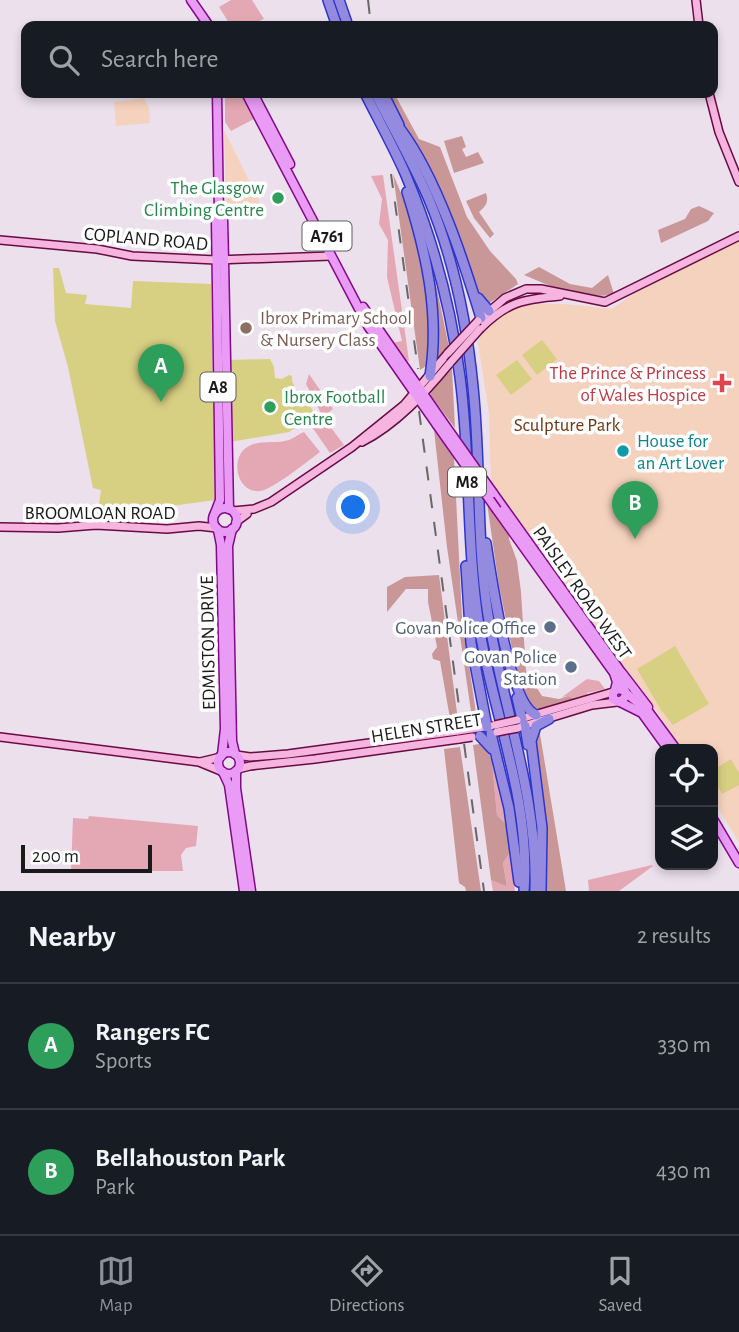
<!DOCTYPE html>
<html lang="en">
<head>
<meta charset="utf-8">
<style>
  body { margin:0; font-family:"Alegreya Sans",sans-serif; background:#242831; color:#f1f3f6 }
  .controls { position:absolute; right:21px; bottom:21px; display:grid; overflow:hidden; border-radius:14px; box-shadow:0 4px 10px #0003 }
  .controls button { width:63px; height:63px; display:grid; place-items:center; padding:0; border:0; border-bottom:2px solid #363941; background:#171b24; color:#f1f3f6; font:35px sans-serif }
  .scale { position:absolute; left:21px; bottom:18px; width:131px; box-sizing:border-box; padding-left:7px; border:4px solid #1a1a1a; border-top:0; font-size:19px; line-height:24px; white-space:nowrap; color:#1a1a1a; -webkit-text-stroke:5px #fff; paint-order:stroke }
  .you { position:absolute; left:354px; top:508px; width:24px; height:24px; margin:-18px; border:5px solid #fff; border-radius:50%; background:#1a73e8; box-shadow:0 0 0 10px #1a73e833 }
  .badge { display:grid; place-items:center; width:46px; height:46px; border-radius:50%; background:#8c9099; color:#fff; font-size:23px; font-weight:700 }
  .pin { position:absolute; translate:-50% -58px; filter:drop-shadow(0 2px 4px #0008) }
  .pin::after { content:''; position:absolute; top:37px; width:24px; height:21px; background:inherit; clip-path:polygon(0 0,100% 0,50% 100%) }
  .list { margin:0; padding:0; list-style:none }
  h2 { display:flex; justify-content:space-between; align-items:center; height:91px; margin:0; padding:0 28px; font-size:30px }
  h2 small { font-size:23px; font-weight:400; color:#9ea1a6 }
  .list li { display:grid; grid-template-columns:46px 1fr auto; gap:21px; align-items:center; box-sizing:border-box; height:126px; padding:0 28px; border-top:2px solid #363941 }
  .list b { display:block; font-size:26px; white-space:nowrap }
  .list p { margin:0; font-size:23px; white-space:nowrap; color:#9ea1a6 }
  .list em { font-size:23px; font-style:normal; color:#9ea1a6 }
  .icon { flex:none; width:38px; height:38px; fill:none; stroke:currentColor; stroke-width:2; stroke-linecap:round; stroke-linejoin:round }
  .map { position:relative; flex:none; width:739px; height:891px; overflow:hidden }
  .search { position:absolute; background:#171b24; box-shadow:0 4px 10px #0003; left:21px; right:21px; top:21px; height:77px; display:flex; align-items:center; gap:18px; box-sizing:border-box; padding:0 24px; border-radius:14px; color:#9ea1a6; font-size:26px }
  .sheet { height:343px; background:#171b24 }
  nav { display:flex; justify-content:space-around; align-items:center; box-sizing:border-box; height:98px; border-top:2px solid #363941; background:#171b24; font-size:19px; color:#9ea1a6 }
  nav a { display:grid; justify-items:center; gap:4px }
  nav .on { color:#8c9099 }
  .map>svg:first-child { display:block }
  .grass { fill:#e4a8b4 }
  .forest { fill:#c99797 }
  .park { fill:#f5d2be }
  .pitch { fill:#d7cf82 }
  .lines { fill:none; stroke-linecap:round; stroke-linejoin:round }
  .secondary-casing { stroke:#680b42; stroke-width:10 }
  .primary-casing { stroke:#830988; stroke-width:11 }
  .highway-casing { stroke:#2e35c9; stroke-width:12 }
  .secondary { stroke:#f5b5df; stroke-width:7 }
  .primary { stroke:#e99bf5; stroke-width:8 }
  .highway { stroke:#948be0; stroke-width:9 }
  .rail { stroke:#686868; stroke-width:2; stroke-dasharray:14 14; stroke-linecap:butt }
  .secondary-bridge-casing { stroke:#680b42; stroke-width:10; stroke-linecap:butt }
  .primary-bridge-casing { stroke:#830988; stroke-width:11; stroke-linecap:butt }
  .secondary-bridge { stroke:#f5b5df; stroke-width:7 }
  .primary-bridge { stroke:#e99bf5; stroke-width:8 }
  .leisure-dot { fill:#2e9e5b; stroke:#fff; stroke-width:2.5 }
  .education-dot { fill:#8d6e63; stroke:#fff; stroke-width:2.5 }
  .health-dot { fill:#e0444e; stroke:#fff; stroke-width:2.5 }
  .culture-dot { fill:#0f9aa8; stroke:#fff; stroke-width:2.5 }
  .service-dot { fill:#5c6f8a; stroke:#fff; stroke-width:2.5 }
  .labels { text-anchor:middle; stroke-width:7; stroke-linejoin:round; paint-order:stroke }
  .shield { fill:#fff; stroke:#5f5f5f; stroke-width:2 }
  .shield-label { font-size:18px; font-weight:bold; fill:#1a1a1a }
  .leisure-label { font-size:19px; fill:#27864d; stroke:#fff; text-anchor:end }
  .street-label { font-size:19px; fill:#1a1a1a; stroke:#fff }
  .education-label { font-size:19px; fill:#785e54; stroke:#fff; text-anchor:start }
  .health-label { font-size:19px; fill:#be3a42; stroke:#fff; text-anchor:end }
  .park-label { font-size:19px; fill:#703511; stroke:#fff }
  .culture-label { font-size:19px; fill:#0d838f; stroke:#fff; text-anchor:start }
  .service-label { font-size:19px; fill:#4e5e75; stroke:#fff; text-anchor:end }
</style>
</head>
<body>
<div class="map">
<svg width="739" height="891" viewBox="0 0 739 891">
  <rect width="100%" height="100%" fill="#ebe0ec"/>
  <!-- grass -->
  <g class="grass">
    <polygon points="231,0 252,0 264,19 248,26 231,26 219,7"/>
    <polygon points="225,93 241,93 254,119 231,131 225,122"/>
    <polygon points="383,175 409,361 406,361 392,343 402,341 387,277 388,240 379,224 382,199 371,176"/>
    <polygon points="309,374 333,409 323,417 344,445 330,453 312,427 323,417 306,384"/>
    <path d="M 304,432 L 320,452 C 308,461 272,490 260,491 C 236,494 228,454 251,445 C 262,440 277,444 289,440 C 294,438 299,434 304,432 Z"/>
    <polygon points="587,679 599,681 605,689 587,693 587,695 575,699 568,696 562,697"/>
    <polygon points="492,762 508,826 497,815"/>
    <polygon points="89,816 198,826 196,846 186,848 181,855 183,871 71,871 73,818 88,819"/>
    <polygon points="511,851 515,891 493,891 491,880 507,885 503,863"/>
    <polygon points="652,865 653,866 619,891 589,891 588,880"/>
  </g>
  <!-- forest -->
  <g class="forest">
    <polygon points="387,93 394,93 419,139 440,147 467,217 490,251 516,279 518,284 488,304 481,298 471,275 425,162"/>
    <polygon points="462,136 466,147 462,149 466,157 478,152 484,163 454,173 444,141"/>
    <polygon points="393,174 406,205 421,260 427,291 429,364 420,370"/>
    <path d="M 486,193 C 489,202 486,206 479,212 L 494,234 L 490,238 L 474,218 L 466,201 Z"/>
    <polygon points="699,206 714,213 708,221 661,243 658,230 685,219 691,209"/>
    <path d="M 539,267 L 570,284 L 592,288 L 608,275 L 614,294 C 583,301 553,287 524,275 Z"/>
    <polygon points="431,280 435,280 449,347 440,358 437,358 436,353"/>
    <polygon points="452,369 455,428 431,396 430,391"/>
    <polygon points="434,430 454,457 462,617 477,720 473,725 447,547"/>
    <polygon points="487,503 509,532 509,539 517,561 521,592 526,671 542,696 559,699 568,696 575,699 540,711 531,708 519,683 499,586"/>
    <polygon points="439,575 459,728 452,730 440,661 433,659 432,654 437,647 428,602 428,589 406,589 387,612 387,587 405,577"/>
    <polygon points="539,728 566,891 545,891 544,818 534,737"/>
    <polygon points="485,743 492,762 497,815 508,826 511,851 503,863 507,886 491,880 473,745"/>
    <polygon points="460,747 481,891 466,891 465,887 459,883 444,749"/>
  </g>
  <!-- park -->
  <g class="park">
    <polygon points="144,98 149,108 150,123 116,126 114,102"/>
    <polygon points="224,130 262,207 226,210"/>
    <path d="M 739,241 L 739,842 L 713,800 L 713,749 L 680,749 L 658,713 L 491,484 L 489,413 L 478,343 C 495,289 570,305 612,309 L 633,294 Z"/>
  </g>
  <!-- pitch -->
  <g class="pitch">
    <polygon points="53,268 59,268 66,293 87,295 85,304 131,308 133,281 211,284 215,500 172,506 121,504 124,521 97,520 101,490 93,488 68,367 55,321"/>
    <polygon points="542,340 557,359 537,375 522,355"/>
    <polygon points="270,359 274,367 275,378 282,379 289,375 292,376 292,381 301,400 306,400 315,414 289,432 230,442 229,360"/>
    <polygon points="517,360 532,379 511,395 496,375"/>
    <polygon points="675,646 709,704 673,725 661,710 637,669"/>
    <polygon points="731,759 739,773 739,785 722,794 713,778 713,770"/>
  </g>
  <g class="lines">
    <!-- secondary casing -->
    <g class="secondary-casing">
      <g id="secondary">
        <polyline points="696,0 699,26"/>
        <polyline points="709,93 719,132 739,182"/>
        <polyline points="0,240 97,249 132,256 216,260 331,256"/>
        <polyline points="478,321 505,298 526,289 541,289 605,302 739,236"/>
        <path d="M 480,329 C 507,302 523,299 560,296"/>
        <path d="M 362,442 C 397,424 425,393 450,363"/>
        <polyline points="233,511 254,509 271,502 352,447 404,405 448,353"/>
        <polyline points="236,522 247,514"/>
        <polyline points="0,527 58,528 96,525 167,529 199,526 217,528"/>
        <polyline points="517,720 613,692"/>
        <polyline points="520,727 592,705 617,702"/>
        <polyline points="471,729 491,726"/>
        <polyline points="0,737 199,762 221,771"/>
        <polyline points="236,755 250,757 288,754 458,731"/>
        <polyline points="200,762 221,757"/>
        <polyline points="238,769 250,766 315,759 459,739"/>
      </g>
    </g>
    <!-- primary casing -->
    <g class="primary-casing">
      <g id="primary">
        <polyline points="191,0 209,26"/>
        <polyline points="217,93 219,215 223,219 224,260 229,509"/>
        <polyline points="246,93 368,326 437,425"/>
        <polyline points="254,95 290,164"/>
        <polyline points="363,307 442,421"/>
        <polyline points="493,493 621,672 626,696 620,702 613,699 613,694 615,690 621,689 625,692"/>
        <circle cx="225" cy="520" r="12"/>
        <polyline points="497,510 614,673 617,682 615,690"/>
        <polyline points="215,513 220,500 216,219 219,215"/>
        <polyline points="232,529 228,546 232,741 235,754"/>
        <polyline points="218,530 221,545 225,729 222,755"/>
        <polyline points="622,673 648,707"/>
        <polyline points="626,693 648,711 676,749"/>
        <polyline points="620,702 642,713 668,749"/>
        <circle cx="229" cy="763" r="11"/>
        <polyline points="236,771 236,788 251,891"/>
        <polyline points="223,772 229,785 244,891"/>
        <polyline points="713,819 739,863"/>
      </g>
    </g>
    <!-- highway casing -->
    <g class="highway-casing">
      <g id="highway">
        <polyline points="328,0 337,26"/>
        <polyline points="339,0 348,26"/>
        <path d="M 365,93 C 378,119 393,146 405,173 C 433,239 451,307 460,377 C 471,460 466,543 479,626 C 493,714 531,800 524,891"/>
        <path d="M 375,93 C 393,127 412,161 428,197 C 453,256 467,324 473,387 C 481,463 476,540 488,615 C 503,708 538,796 535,891"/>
        <polyline points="383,93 399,125"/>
        <path d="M 401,130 C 437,179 463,259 481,318"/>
        <path d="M 407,192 C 426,252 440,313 430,376"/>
        <polyline points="478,298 489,311"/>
        <path d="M 486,543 C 491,575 509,704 536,715"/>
        <polyline points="466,566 471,643 487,727"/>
        <polyline points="517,698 522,719"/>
        <polyline points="525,726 528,745"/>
        <polyline points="491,734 509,808 519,882"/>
        <polyline points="480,736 492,749"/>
        <polyline points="541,891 542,828 531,741 536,726 549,719"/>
      </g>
    </g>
    <!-- secondary -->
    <use href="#secondary" class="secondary"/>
    <!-- primary -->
    <use href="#primary" class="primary"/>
    <!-- highway -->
    <use href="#highway" class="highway"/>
    <!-- rail -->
    <g class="rail">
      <polyline points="368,0 371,26"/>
      <polyline points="391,174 418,369"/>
      <polyline points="419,411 484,891"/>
    </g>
    <!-- secondary-bridge casing -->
    <g class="secondary-bridge-casing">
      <g id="secondary-bridge">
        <polyline points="448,353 478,321"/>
        <polyline points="450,363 480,329"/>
        <polyline points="495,725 517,720"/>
        <polyline points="458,731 471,729"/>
        <polyline points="497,732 518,728"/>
        <polyline points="459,739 472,737"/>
      </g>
    </g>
    <!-- primary-bridge casing -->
    <g class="primary-bridge-casing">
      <g id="primary-bridge">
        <polyline points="442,421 493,493"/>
        <polyline points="437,425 497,510"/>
      </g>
    </g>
    <!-- secondary-bridge -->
    <use href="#secondary-bridge" class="secondary-bridge"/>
    <!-- primary-bridge -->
    <use href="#primary-bridge" class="primary-bridge"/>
  </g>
  <!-- markers -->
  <g class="leisure-dot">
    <circle cx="278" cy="198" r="7"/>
    <circle cx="270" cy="407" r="7"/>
  </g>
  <circle class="education-dot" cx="246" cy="328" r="7"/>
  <path class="health-dot" d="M718.5 372.5h7v7h7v7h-7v7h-7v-7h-7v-7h7z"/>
  <circle class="culture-dot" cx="623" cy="451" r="7"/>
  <g class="service-dot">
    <circle cx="550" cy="627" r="7"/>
    <circle cx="571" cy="667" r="7"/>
  </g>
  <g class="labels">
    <!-- shield labels -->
    <g class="shield">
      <rect x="302.5" y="221.5" width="49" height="29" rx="5"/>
      <rect x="200.5" y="372.5" width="35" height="29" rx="5"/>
      <rect x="448" y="467.5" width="38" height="29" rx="5"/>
    </g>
    <g class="shield-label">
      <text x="327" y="242">A761</text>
      <text x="218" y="393">A8</text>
      <text x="467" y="488">M8</text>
    </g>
    <!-- leisure labels -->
    <g class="leisure-label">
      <text x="264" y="194">The Glasgow<tspan x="264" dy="22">Climbing Centre</tspan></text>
      <text x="284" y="403" text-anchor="start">Ibrox Football<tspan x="284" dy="22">Centre</tspan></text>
    </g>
    <!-- street labels -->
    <g class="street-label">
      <text transform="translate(146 238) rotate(5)" y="7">COPLAND ROAD</text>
      <text x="100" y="519">BROOMLOAN ROAD</text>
      <text transform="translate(583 592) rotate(55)" y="7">PAISLEY ROAD WEST</text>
      <text transform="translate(207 643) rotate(-91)" y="7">EDMISTON DRIVE</text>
      <text transform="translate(426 727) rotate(-9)" y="7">HELEN STREET</text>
    </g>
    <!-- education labels -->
    <g class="education-label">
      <text x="260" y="324">Ibrox Primary School<tspan x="260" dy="22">&amp; Nursery Class</tspan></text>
    </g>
    <!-- health labels -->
    <g class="health-label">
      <text x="706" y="379">The Prince &amp; Princess<tspan x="706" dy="22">of Wales Hospice</tspan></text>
    </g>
    <!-- park labels -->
    <g class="park-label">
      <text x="567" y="431">Sculpture Park</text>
    </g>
    <!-- culture labels -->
    <g class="culture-label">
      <text x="637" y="447">House for<tspan x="637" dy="22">an Art Lover</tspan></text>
    </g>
    <!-- service labels -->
    <g class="service-label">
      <text x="536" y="634">Govan Police Office</text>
      <text x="557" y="663">Govan Police<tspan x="557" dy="22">Station</tspan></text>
    </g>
  </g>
</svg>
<div class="controls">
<button><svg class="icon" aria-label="locate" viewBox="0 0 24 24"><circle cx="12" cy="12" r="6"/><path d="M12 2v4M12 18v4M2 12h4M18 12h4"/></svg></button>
<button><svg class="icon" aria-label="layers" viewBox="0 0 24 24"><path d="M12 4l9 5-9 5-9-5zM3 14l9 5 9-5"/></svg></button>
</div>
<div class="scale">200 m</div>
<div class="you"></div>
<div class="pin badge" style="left:161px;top:402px;background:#2e9e5b">A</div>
<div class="pin badge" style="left:635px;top:539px;background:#2e9e5b">B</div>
<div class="search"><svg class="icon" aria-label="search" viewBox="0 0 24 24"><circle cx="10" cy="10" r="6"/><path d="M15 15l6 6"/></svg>Search here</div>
</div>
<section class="sheet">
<h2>Nearby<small>2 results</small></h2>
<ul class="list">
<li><span class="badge" style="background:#2e9e5b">A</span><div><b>Rangers FC</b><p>Sports</p></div><em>330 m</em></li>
<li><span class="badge" style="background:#2e9e5b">B</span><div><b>Bellahouston Park</b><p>Park</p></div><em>430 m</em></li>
</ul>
</section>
<nav>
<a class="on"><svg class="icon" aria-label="map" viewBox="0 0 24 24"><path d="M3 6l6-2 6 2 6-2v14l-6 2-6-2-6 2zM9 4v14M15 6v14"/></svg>Map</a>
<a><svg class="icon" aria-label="directions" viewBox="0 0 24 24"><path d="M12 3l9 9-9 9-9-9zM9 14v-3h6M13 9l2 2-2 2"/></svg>Directions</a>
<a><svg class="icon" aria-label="saved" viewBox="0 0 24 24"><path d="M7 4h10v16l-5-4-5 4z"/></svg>Saved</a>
</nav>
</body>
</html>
